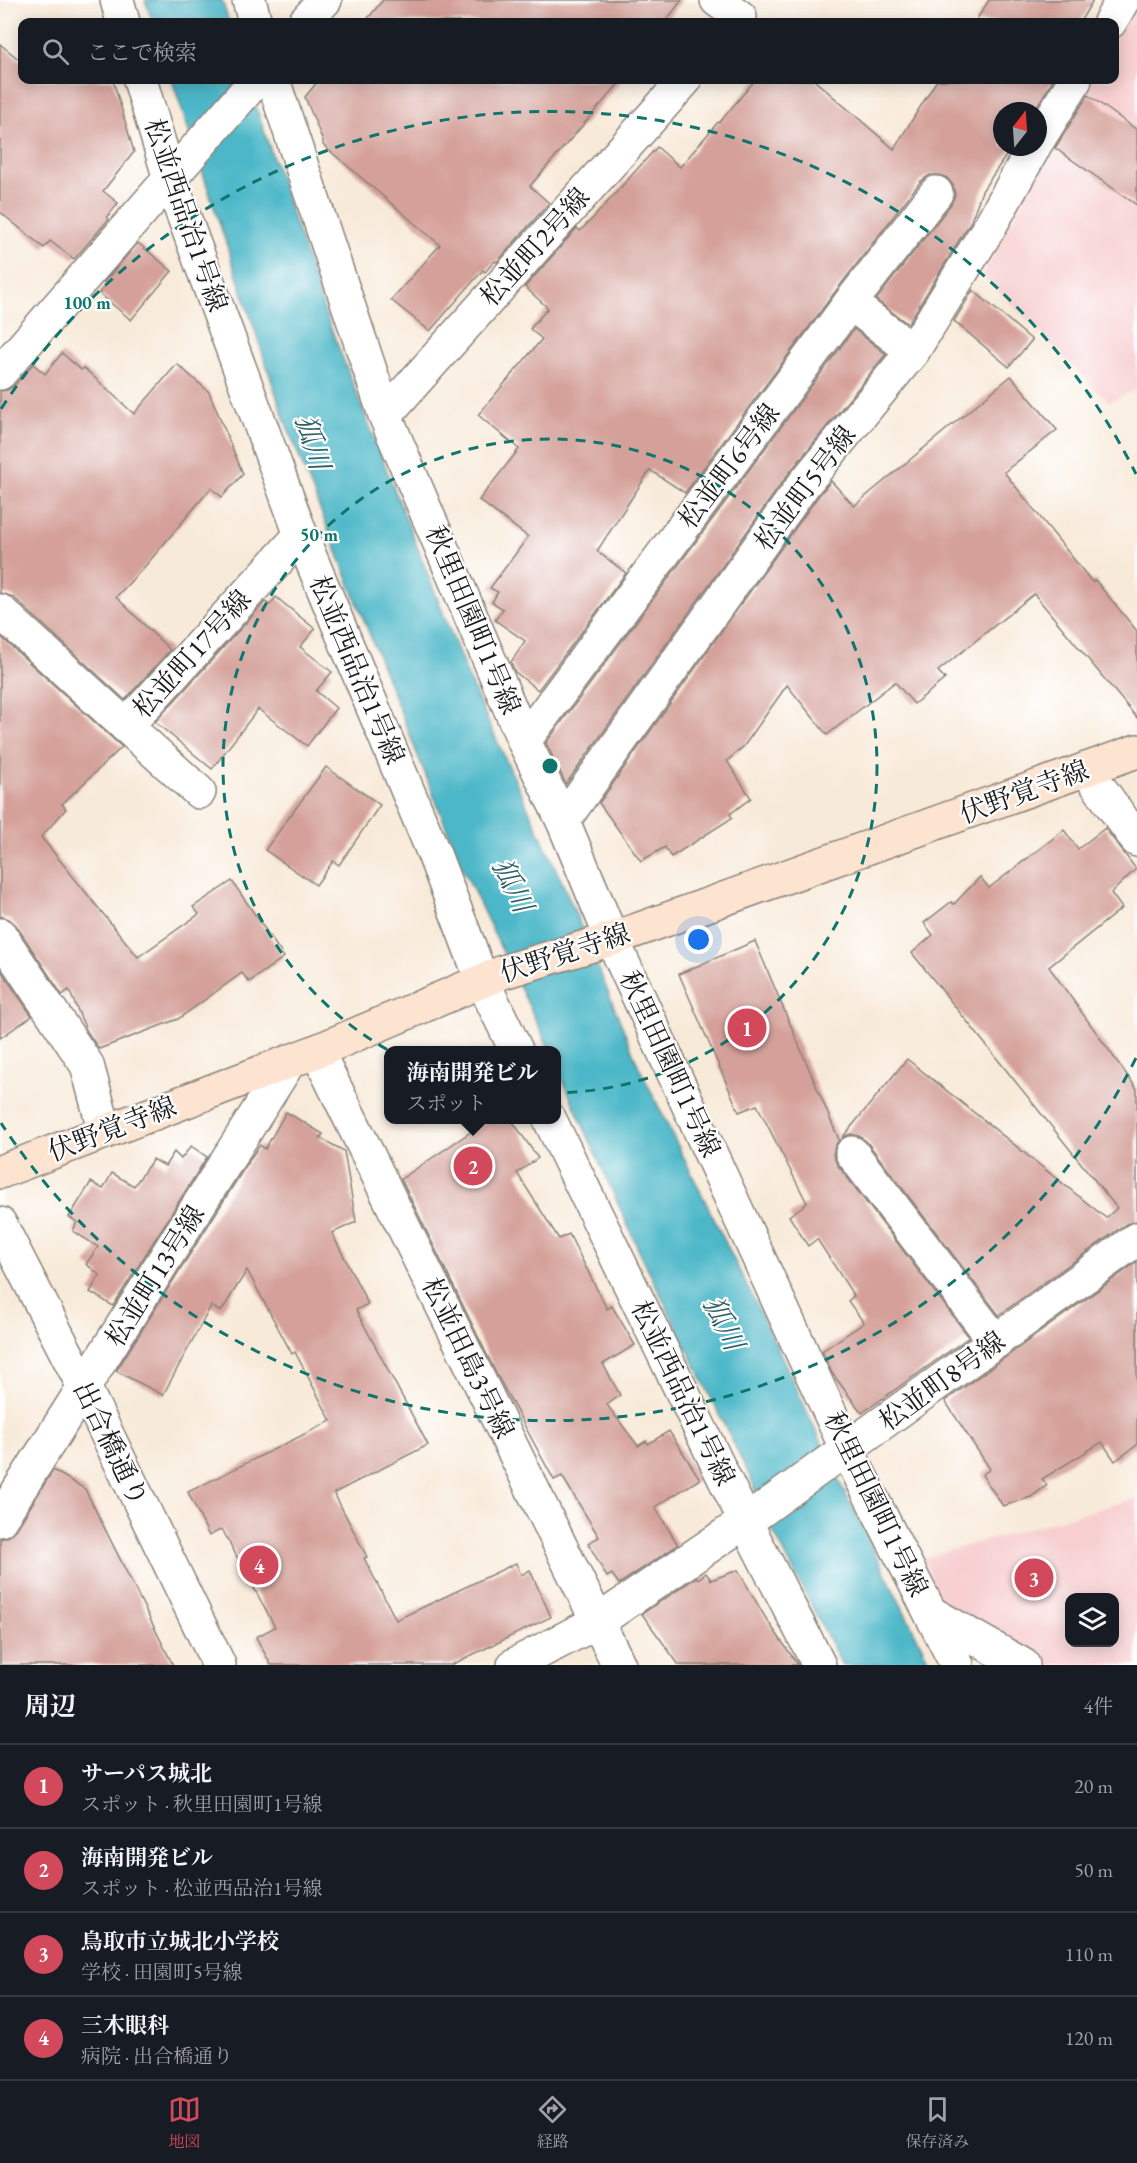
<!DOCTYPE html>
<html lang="ja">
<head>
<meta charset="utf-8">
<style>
  body { margin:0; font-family:"EB Garamond","Noto Serif JP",serif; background:#242831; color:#f1f3f6 }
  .controls { position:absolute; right:18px; bottom:18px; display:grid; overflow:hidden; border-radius:12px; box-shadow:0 3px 15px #0003 }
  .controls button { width:54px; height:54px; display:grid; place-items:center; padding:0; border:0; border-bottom:2px solid #363941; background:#171b24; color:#f1f3f6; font:30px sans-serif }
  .compass { position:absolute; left:993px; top:102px; width:54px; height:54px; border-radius:50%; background:#171b24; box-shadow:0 3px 15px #0003; rotate:17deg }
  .you { position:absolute; left:699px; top:940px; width:21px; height:21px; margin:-15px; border:4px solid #fff; border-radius:50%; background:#1a73e8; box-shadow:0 0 0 9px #1a73e833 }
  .badge { display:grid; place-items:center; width:39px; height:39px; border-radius:50%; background:#d1495b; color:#fff; font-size:20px; font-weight:700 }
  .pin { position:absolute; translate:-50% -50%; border:3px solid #fff; box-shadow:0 2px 6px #0006 }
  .popup { position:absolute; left:384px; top:1046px; width:177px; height:78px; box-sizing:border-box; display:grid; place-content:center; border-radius:12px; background:#171b24; filter:drop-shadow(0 2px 4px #0005); font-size:20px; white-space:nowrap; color:#9ea1a6 }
  .popup b { font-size:22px; color:#f1f3f6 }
  .popup::after { content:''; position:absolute; left:50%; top:100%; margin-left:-12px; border:12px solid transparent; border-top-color:#171b24 }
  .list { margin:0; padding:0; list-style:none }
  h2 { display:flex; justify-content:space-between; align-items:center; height:78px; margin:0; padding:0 24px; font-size:26px }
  h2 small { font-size:20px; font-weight:400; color:#9ea1a6 }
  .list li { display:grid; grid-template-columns:39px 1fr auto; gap:18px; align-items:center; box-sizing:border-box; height:84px; padding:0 24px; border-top:2px solid #363941 }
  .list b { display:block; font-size:22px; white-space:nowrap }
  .list p { margin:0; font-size:20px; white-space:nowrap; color:#9ea1a6 }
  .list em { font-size:20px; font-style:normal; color:#9ea1a6 }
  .icon { flex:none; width:33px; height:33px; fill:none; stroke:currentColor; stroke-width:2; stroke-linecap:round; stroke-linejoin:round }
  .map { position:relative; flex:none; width:1137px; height:1665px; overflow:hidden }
  .search { position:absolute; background:#171b24; box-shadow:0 3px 15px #0003; left:18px; right:18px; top:18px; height:66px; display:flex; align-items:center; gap:15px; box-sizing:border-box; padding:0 21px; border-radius:12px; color:#9ea1a6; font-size:22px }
  .sheet { height:414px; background:#171b24 }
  nav { display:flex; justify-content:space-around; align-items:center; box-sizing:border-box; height:84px; border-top:2px solid #363941; background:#171b24; font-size:16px; color:#9ea1a6 }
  nav a { display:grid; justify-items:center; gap:3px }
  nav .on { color:#d1495b }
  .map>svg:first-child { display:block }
  .built { fill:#f7cfd0; fill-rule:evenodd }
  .water { fill:#4cb7c8; stroke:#346a72; stroke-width:1.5 }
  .building { fill:#d4a099 }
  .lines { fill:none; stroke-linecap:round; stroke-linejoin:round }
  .minor-casing { stroke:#8a837a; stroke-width:36 }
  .tertiary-casing { stroke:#8a837a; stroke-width:36 }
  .secondary-casing { stroke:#8a837a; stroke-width:36 }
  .minor { stroke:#fff; stroke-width:33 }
  .tertiary { stroke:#fff; stroke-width:33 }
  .secondary { stroke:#fde4d1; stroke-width:33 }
  .ring { fill:none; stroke:#0f766e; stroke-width:3; stroke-dasharray:10 8 }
  .labels { text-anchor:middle; stroke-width:4.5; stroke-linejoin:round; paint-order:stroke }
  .street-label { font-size:27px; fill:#1c1c1c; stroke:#fff }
  .water-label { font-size:28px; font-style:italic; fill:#326269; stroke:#fff }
  .centre { fill:#0f766e; stroke:#fff; stroke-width:3 }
  .ring-label { font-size:18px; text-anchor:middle; font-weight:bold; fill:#0f766e; stroke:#fff; stroke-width:4.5; stroke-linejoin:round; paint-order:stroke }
</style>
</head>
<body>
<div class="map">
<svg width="1137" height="1665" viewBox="0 0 1137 1665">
  <rect width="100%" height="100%" fill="#fff"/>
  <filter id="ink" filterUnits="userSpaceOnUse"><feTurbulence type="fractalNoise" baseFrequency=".0167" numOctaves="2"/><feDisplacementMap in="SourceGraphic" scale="12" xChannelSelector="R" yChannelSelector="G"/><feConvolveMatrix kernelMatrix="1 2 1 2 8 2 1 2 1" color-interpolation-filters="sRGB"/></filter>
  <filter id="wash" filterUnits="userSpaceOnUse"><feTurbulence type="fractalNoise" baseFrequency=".008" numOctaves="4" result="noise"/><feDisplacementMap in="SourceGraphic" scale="24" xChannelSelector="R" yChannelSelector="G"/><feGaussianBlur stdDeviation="1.35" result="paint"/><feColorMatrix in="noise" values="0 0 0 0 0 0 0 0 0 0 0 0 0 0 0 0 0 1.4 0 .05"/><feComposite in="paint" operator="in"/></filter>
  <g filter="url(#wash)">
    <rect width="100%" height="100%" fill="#f8ead9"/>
    <!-- built -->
    <g class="built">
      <polygon points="1137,2 1137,389 1109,402 982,275 1089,80 1114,80 1115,38"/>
      <path d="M 1137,1498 L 1137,1665 L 1049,1665 L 996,1635 L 941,1600 L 923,1558 ZM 1070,1598 L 1114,1598 L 1114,1642 L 1070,1642 Z"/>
    </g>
    <!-- water -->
    <g class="water">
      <polygon points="145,0 222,0 229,22 153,22"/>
      <polygon points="172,80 247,80 325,313 471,684 567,893 639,1067 781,1355 842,1487 931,1665 842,1665 771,1527 751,1479 640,1253 557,1067 557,1050 550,1050 462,867 285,421"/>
    </g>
    <g id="blocks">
      <!-- building -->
      <g class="building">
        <polygon points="383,0 682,0 665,22 365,22"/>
        <polygon points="989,0 1093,0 1080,22 975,22"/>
        <polygon points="0,44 22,62 22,80 113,80 134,152 103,191 118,203 107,217 109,219 74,259 50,241 44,248 0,212"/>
        <polygon points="319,80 622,80 530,186 549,203 497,262 495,261 485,272 483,270 430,331 391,300 440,245 323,145 323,141 305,97"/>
        <polygon points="755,80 814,80 894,149 937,80 1053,80 1034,111 1002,111 1002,147 1012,147 982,191 971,221 908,324 876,300 951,204 955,195 953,185 947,178 939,175 930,175 921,181 835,292 685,493 650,470 597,551 626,573 538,690 515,672 511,662 525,641 495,620 503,609 492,602 498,592 490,588 528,537 479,500 519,449 478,415 542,339 530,329 548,308 525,287 577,228 580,231 596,215 657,147 680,167 718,122 719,123"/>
        <polygon points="1088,95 1137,130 1137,205 1055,148"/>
        <polygon points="138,243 172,271 131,320 99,293 107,284 104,282"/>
        <polygon points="973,290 1032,340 1009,367 954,321"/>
        <polygon points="854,329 886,354 789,473 566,784 546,743"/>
        <polygon points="62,353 81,370 84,368 134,414 177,364 209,392 243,474 222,497 211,488 147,564 116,597 170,650 125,700 13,597 0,593 0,391 7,390 14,386 33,364 45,374"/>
        <polygon points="1011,376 1057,430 1004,472 1092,582 1095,580 1137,631 1137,718 1034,594 938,671 945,679 914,704 895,682 827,735 787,685 744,746 727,761 751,798 730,814 732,818 671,857 665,847 641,861 599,803 819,495 831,481 854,506"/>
        <polygon points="276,597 315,629 300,647 332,672 316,691 336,708 307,746 258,709 212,769 155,722 265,602 270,605"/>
        <polygon points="0,636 122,747 62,804 66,809 41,837 138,957 199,914 193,907 232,881 284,957 249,982 242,973 178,1019 99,1049 86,1030 69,990 62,995 16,925 9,919 0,916"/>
        <polygon points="326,767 380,805 339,865 333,861 316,885 265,850"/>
        <polygon points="1105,828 1136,869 1111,893 1122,908 1049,967 1137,1089 1137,1221 1126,1224 999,1315 867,1142 859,1136 850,1134 842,1138 907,1059 1106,1218 1117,1208 912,953 933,935 924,923 951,902 954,904 980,877 989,888 1064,830 1078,849"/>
        <polygon points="755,941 839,1140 835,1146 833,1155 837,1164 969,1337 862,1413 832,1373 822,1351 864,1323 848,1301 854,1296 817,1239 808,1246 789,1216 807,1203 757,1105 739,1112 679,974"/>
        <polygon points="0,969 32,1016 0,1038"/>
        <polygon points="286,1112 323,1134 320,1138 344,1151 356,1222 332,1233 368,1304 356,1310 428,1445 334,1493 367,1557 364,1558 396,1620 516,1563 521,1575 530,1570 551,1617 451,1665 271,1665 256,1637 275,1627 222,1529 209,1536 188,1492 331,1421 295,1352 292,1354 247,1270 221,1312 211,1306 163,1395 116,1371 252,1156 260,1145 265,1149"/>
        <polygon points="490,1119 511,1119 538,1158 517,1173 559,1239 569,1234 607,1309 612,1306 635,1345 603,1364 620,1395 607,1405 638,1446 646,1441 648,1444 669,1431 700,1479 655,1507 678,1545 619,1584 612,1574 607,1577 588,1543 599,1537 562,1476 554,1480 496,1373 401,1179"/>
        <polygon points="191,1146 207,1157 113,1306 90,1292 100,1275 86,1264 98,1247 73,1231 77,1222 69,1217 91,1182 103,1189 112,1173 134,1186 153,1159 165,1166 174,1152 181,1159"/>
        <polygon points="1137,1262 1137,1445 1115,1461 1102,1442 1042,1479 1047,1485 1031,1497 1003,1506 982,1475 990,1469 945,1401"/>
        <polygon points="53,1470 85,1489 173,1665 0,1665 0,1539 9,1536 16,1530"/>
        <polygon points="738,1570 765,1617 798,1665 679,1665 642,1614 697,1577 698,1579 706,1573 711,1580"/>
      </g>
    </g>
  </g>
  <g filter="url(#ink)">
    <use href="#blocks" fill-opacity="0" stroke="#8a837a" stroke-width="1.5"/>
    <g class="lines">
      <!-- minor casing -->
      <g class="minor-casing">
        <g id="minor">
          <polyline points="117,0 123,22"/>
          <polyline points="249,0 255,22"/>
          <polyline points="717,0 740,17 736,22"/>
          <polyline points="305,22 325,0"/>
          <polyline points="1110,22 1123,0"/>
          <polyline points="140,80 170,179 301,535 434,854 482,980 516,1050"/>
          <polyline points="273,80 385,415 524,741 563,821 612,939 847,1450 957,1665"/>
          <polyline points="1038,140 1075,80"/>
          <polyline points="850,303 913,351"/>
          <polyline points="0,373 256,80"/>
          <polyline points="385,415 685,80"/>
          <polyline points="0,611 126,726 301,535"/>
          <polyline points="126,726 199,792"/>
          <polyline points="524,741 850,303 936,193"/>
          <polyline points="1086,769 1137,840"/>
          <polyline points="563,821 804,484 913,351 990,226 1034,147"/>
          <polyline points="0,935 87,1065 105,1132"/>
          <polyline points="317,1051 619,1665"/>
          <polyline points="550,1120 745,1521 819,1665"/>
          <polyline points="852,1153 996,1342"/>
          <polyline points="0,1520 289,1062"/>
          <polyline points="931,1613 1023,1665"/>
          <polyline points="514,1665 597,1622 759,1512 1137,1239"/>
        </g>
      </g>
      <!-- tertiary casing -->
      <g class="tertiary-casing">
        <polyline id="tertiary" points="0,1224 84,1387 219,1665"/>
      </g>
      <!-- secondary casing -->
      <g class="secondary-casing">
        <polyline id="secondary" points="0,1172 317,1051 503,972 612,939 1137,751"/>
      </g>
      <!-- minor -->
      <use href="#minor" class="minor"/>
      <!-- tertiary -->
      <use href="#tertiary" class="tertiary"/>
      <!-- secondary -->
      <use href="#secondary" class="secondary"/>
    </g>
  </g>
  <!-- distance rings -->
  <g class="ring">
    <circle cx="550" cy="766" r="327"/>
    <path d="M1136 1058A655 655 0 0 1 1 1123M1 409A655 655 0 0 1 1136 474"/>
  </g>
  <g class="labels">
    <!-- street labels -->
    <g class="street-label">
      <text transform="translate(186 215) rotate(71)" y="9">松並西品治1号線</text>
      <text transform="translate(535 247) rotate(-48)" y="9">松並町2号線</text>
      <text transform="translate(729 466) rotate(-53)" y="9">松並町6号線</text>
      <text transform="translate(805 488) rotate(-53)" y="9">松並町5号線</text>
      <text transform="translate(473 620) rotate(67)" y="9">秋里田園町1号線</text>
      <text transform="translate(192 654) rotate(-48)" y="9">松並町17号線</text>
      <text transform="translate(357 670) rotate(67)" y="9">松並西品治1号線</text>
      <text transform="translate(1024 792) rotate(-20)" y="9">伏野覚寺線</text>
      <text transform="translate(565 953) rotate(-18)" y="9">伏野覚寺線</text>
      <text transform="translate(670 1064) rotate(65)" y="9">秋里田園町1号線</text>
      <text transform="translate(112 1129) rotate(-21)" y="9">伏野覚寺線</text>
      <text transform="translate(155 1276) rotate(-58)" y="9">松並町13号線</text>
      <text transform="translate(468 1358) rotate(64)" y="9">松並田島3号線</text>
      <text transform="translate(942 1381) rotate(-36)" y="9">松並町8号線</text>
      <text transform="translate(683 1393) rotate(64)" y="9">松並西品治1号線</text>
      <text transform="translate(111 1444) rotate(64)" y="9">出合橋通り</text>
      <text transform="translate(876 1504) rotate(64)" y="9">秋里田園町1号線</text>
    </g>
    <!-- water labels -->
    <g class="water-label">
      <text transform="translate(313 442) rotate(73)" y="10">狐川</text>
      <text transform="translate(513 885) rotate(64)" y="10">狐川</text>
      <text transform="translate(724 1323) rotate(64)" y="10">狐川</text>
    </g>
  </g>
  <circle cx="550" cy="766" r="9" class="centre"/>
  <g class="ring-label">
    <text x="87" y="309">100 m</text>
    <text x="319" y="541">50 m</text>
  </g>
</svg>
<div class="controls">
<button><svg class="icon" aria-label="layers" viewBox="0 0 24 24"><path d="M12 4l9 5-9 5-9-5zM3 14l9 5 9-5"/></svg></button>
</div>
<svg class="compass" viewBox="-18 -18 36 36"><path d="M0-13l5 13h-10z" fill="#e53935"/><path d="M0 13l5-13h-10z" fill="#9ea1a6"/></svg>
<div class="you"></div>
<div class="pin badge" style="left:747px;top:1028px">1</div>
<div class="pin badge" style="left:473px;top:1166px">2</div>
<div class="popup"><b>海南開発ビル</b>スポット</div>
<div class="pin badge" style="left:1034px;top:1578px">3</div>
<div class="pin badge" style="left:259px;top:1565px">4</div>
<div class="search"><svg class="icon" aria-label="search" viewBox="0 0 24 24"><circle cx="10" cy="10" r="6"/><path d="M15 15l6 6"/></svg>ここで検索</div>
</div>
<section class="sheet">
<h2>周辺<small>4件</small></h2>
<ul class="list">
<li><span class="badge">1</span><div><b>サーパス城北</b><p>スポット · 秋里田園町1号線</p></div><em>20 m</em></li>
<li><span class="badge">2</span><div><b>海南開発ビル</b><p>スポット · 松並西品治1号線</p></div><em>50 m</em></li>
<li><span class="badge">3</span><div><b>鳥取市立城北小学校</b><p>学校 · 田園町5号線</p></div><em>110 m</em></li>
<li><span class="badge">4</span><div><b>三木眼科</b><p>病院 · 出合橋通り</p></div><em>120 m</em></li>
</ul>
</section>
<nav>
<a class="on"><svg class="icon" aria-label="map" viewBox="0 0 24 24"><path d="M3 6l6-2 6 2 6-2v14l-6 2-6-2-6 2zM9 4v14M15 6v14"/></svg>地図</a>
<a><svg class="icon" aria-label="directions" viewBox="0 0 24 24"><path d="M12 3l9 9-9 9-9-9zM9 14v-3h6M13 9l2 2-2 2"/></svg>経路</a>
<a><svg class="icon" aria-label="saved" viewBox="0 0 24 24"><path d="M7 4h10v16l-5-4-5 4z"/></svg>保存済み</a>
</nav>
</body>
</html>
